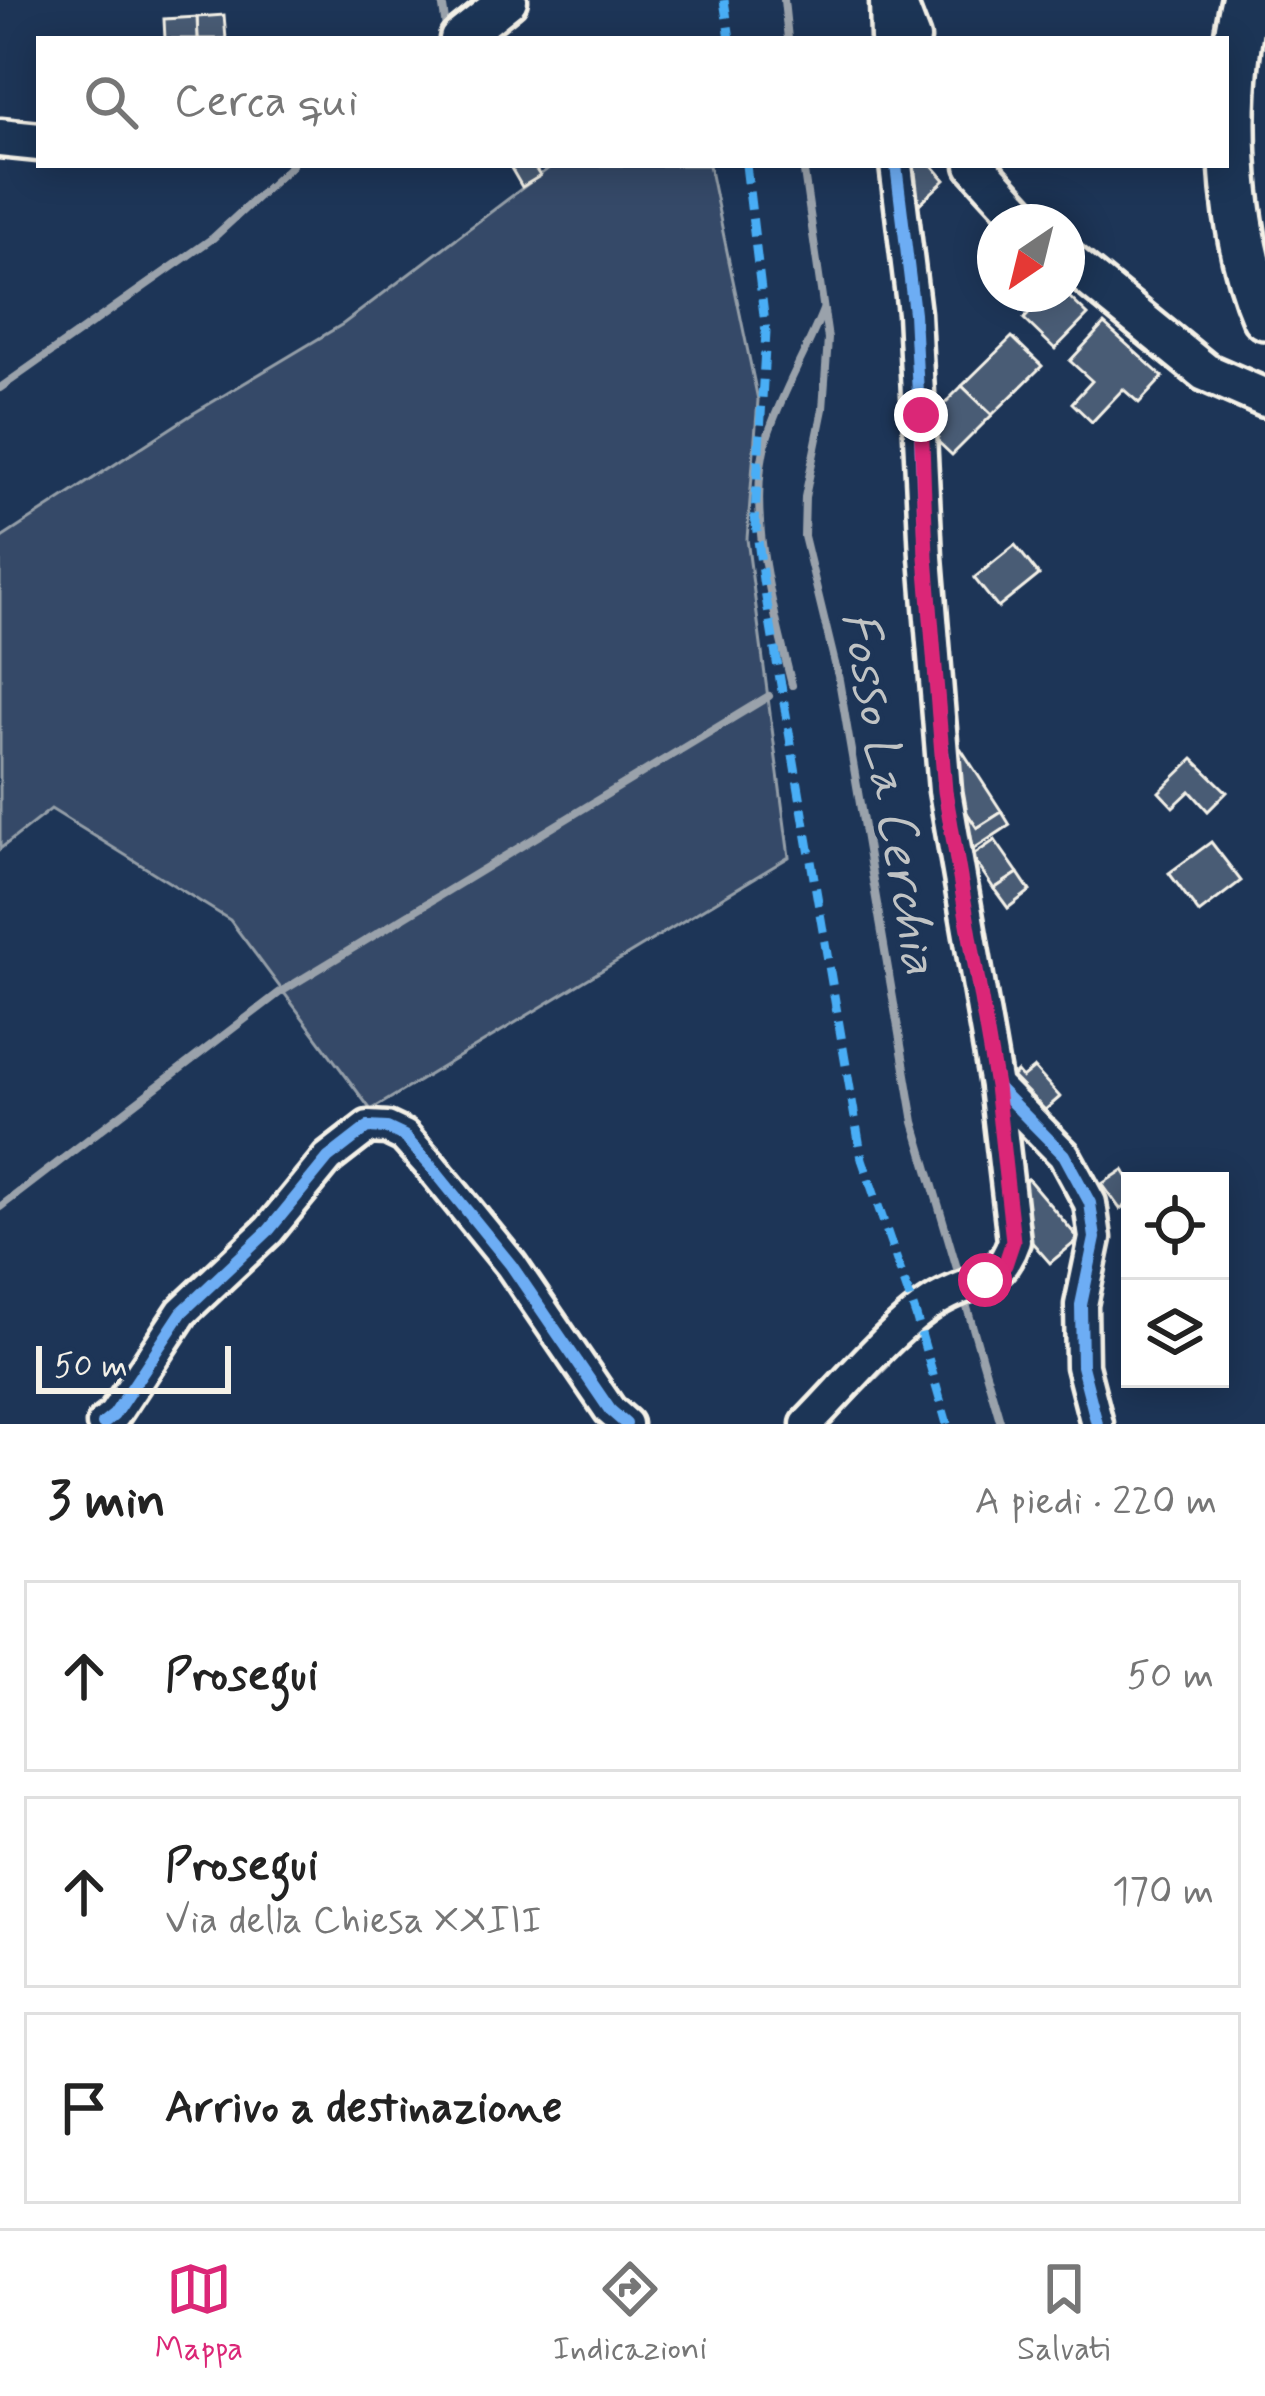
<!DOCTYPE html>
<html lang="it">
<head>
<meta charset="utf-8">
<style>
  body { margin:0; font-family:Mynerve,sans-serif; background:#f2f2f2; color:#222 }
  .controls { position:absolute; right:36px; bottom:36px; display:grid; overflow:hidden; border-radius:0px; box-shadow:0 6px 30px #0003 }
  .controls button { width:108px; height:108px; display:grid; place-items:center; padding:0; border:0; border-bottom:3px solid #e0e0e0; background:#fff; color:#222; font:60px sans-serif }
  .compass { position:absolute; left:977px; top:204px; width:108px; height:108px; border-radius:50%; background:#fff; box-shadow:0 6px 30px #0003; rotate:215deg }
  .scale { position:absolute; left:36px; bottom:30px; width:195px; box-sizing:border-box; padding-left:12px; border:6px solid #f4f1e8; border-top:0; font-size:33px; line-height:42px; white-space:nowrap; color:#f4f1e8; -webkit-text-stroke:9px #1d3557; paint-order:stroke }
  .stop { position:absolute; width:36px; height:36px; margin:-27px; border:9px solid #db2777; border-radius:50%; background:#fff }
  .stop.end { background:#db2777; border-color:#fff; box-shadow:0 3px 12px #0008 }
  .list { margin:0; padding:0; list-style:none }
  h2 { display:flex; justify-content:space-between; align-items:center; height:156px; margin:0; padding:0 48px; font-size:51px }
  h2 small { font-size:39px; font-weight:400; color:#767676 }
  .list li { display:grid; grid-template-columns:78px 1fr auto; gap:36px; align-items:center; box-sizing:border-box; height:192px; margin:0 24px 24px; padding:0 24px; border:3px solid #e0e0e0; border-radius:0px }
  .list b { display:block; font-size:45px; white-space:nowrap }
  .list p { margin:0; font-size:39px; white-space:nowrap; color:#767676 }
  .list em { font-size:39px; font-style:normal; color:#767676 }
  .icon { flex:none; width:66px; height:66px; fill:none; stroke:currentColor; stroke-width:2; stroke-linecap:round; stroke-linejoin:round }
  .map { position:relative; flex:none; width:1265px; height:1424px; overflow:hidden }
  .search { position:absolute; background:#fff; box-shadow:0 6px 30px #0003; left:36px; right:36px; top:36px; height:132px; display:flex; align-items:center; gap:30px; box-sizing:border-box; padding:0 42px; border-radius:0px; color:#767676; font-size:45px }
  .sheet { height:804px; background:#fff }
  nav { display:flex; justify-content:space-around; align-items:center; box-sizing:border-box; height:168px; border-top:3px solid #e0e0e0; background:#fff; font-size:33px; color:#767676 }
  nav a { display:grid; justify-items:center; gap:6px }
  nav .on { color:#db2777 }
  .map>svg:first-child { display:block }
  .green { fill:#354a67; stroke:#949ea8; stroke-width:3 }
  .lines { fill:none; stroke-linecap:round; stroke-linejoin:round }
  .stream { stroke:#9aa2ab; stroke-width:8 }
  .building { fill:#485b74; stroke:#f4f1e8; stroke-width:3 }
  .minor-casing { stroke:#f4f1e8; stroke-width:39 }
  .tertiary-casing { stroke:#f4f1e8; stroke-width:45 }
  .primary-casing { stroke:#f4f1e8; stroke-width:54 }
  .minor { stroke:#1d3557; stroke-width:30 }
  .tertiary { stroke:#1d3557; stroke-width:36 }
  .primary { stroke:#1d3557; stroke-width:45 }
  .quiet { stroke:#49aef6; stroke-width:9; stroke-dasharray:18 9; stroke-linecap:butt }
  .cycleway-casing { stroke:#1d3557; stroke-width:20 }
  .cycleway { stroke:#6dadf4; stroke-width:12 }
  .route { stroke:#db2777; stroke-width:15 }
  .labels { text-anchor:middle; stroke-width:9; stroke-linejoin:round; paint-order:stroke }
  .water-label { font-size:51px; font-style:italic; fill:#c0c3c4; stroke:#1d3557 }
</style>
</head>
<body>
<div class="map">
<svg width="1265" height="1424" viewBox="0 0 1265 1424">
  <rect width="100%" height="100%" fill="#1d3557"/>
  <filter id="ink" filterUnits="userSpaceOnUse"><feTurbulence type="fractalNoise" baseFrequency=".00833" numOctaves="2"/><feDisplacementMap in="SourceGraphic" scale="24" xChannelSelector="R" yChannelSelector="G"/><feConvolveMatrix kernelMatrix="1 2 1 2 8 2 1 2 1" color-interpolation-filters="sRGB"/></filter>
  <g filter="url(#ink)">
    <!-- green -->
    <polygon class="green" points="553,165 709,165 758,400 747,539 789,857 371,1110 230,920 51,809 0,849 0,539 194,413 343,324"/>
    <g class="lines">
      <!-- stream -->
      <g class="stream">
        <polyline points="442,0 447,35"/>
        <polyline points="784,0 788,39"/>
        <polyline points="803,165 828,339 823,409 805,497 804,536 839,680 914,1122 961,1282"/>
        <polyline points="0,388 213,238 292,165"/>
        <path d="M 792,685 C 774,613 745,510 767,438 C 781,394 806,353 823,310"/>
        <polyline points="0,1207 279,993 769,696"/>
        <polyline points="964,1297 1001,1424"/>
        <polyline points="840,1410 886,1365"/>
      </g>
    </g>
    <!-- building -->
    <g class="building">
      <polygon points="224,15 226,39 198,39 197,17"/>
      <polygon points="197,17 198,39 165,39 164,19"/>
      <polygon points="516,165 533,165 540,176 522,187 511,168"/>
      <polygon points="916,165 932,165 945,180 917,206 903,190 902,178"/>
      <polygon points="1047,294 1066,294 1088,315 1055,349 1024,319"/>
      <polygon points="1104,324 1163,377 1139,403 1123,389 1092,422 1072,403 1092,381 1070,361"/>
      <polygon points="1012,337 1042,366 992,415 962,386"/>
      <polygon points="962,386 992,415 952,455 932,436 943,425 933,415"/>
      <polygon points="1015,545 1039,575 998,608 974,578"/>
      <polygon points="961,749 1002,812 977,828 949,785 947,758"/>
      <polygon points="1193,759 1227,792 1208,811 1190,791 1173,807 1159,792"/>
      <polygon points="965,810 977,828 1002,812 1010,825 969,852 954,818"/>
      <polygon points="995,840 1018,873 994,889 972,856"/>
      <polygon points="1211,842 1241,881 1199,913 1169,873"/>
      <polygon points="1018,873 1030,891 1008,908 994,889"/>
      <polygon points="1034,1068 1060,1097 1035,1119 1004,1085 1017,1072 1022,1078"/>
      <polygon points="1123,1170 1130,1181 1130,1202 1120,1209 1102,1184"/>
      <polygon points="1028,1179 1079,1239 1050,1263 1023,1232 1018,1188"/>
    </g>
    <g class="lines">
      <!-- minor casing -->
      <g class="minor-casing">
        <g id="minor">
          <polyline points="886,0 887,39"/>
          <polyline points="896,165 914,313 926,557 945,791 996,1086 1064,1155 1090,1203 1095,1238 1081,1305 1082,1366 1097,1424"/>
          <polyline points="103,1424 114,1415 182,1312 269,1230 328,1158 368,1127 387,1128 404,1136 429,1164 511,1265 610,1410 626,1424"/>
          <path d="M 807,1424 C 843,1388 900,1318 944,1296 C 979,1278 1000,1282 1014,1241 L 996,1086"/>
        </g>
      </g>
      <!-- tertiary casing -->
      <g class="tertiary-casing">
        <g id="tertiary">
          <polyline points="896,0 911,39"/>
          <polyline points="459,39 508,0"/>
          <polyline points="0,138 39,142"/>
          <polyline points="975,165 1027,222"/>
          <polyline points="1067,260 1205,372 1265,398"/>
        </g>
      </g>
      <!-- primary casing -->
      <g class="primary-casing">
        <path id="primary" d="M 1245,0 C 1224,92 1227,228 1265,316"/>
      </g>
      <!-- minor -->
      <use href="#minor" class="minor"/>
      <!-- tertiary -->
      <use href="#tertiary" class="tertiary"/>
      <!-- primary -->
      <use href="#primary" class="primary"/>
      <!-- quiet -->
      <g class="quiet">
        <polyline points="724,0 730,39"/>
        <polyline points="746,165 766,332 755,516 763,580 862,1159 916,1316 947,1424"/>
      </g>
      <!-- cycleway casing -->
      <g class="cycleway-casing">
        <g id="cycleway">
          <polyline points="896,165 914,313 926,557 945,791 996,1086 1064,1155 1090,1203 1095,1238 1081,1305 1082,1366 1097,1424"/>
          <polyline points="103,1424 114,1415 182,1312 269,1230 328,1158 368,1127 387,1128 404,1136 429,1164 511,1265 610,1410 626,1424"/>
        </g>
      </g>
      <!-- cycleway -->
      <use href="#cycleway" class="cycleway"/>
    </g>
  </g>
  <g class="lines" filter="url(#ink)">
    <!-- route -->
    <polyline class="route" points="921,415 926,557 945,791 996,1086 1013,1241 1005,1265 985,1280"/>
  </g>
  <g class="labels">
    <!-- water labels -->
    <g class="water-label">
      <text transform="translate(892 792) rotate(80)" y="18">Fosso La Cerchia</text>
    </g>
  </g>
</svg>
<div class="controls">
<button><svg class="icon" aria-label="locate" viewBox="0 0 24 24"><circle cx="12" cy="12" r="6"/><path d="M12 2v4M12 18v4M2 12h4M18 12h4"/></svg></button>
<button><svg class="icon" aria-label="layers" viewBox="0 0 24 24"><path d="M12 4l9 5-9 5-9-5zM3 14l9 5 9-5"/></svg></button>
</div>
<svg class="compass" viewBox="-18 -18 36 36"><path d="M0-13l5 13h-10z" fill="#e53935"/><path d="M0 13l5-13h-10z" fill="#767676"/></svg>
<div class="scale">50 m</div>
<div class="stop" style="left:985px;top:1280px"></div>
<div class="stop end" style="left:921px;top:415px"></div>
<div class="search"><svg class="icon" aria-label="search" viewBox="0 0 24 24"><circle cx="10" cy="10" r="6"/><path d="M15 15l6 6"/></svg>Cerca qui</div>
</div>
<section class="sheet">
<h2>3 min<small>A piedi · 220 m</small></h2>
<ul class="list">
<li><svg class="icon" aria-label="ahead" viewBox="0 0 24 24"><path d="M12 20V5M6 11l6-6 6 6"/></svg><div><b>Prosegui</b></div><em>50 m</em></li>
<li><svg class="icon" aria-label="ahead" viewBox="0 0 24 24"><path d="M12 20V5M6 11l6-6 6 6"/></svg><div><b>Prosegui</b><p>Via della Chiesa XXIII</p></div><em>170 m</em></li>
<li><svg class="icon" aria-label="arrive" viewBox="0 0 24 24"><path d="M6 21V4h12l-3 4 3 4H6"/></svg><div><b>Arrivo a destinazione</b></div></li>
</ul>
</section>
<nav>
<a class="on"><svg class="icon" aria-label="map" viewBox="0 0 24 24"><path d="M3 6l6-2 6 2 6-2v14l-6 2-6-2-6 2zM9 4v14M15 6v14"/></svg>Mappa</a>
<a><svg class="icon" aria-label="directions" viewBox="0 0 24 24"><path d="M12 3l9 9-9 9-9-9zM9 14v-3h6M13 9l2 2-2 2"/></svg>Indicazioni</a>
<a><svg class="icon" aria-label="saved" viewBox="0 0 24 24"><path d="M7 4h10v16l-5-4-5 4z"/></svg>Salvati</a>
</nav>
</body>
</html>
